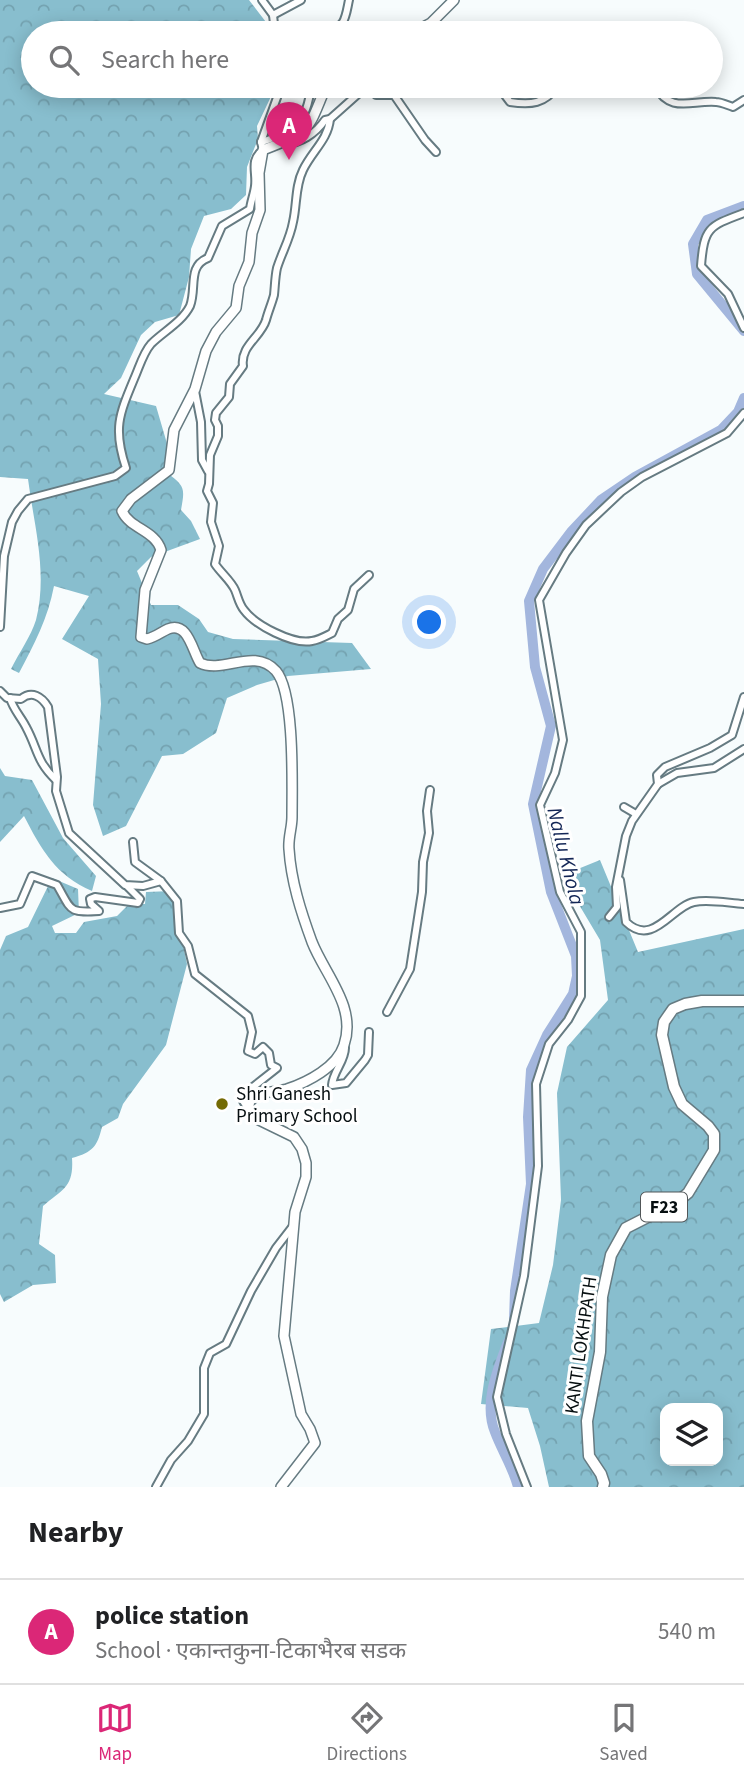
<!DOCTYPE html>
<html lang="en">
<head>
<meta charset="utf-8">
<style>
  body { margin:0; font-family:"Source Sans 3","Noto Sans Devanagari",sans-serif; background:#f2f2f2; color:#202124 }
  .controls { position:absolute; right:21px; bottom:21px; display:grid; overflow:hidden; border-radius:14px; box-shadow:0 4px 18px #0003 }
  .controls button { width:63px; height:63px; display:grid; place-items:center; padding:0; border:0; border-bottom:2px solid #e0e0e0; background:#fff; color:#202124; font:35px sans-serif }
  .you { position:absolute; left:430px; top:623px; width:24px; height:24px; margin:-18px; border:5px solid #fff; border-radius:50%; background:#1a73e8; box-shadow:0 0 0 10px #1a73e833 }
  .badge { display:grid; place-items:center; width:46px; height:46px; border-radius:50%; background:#db2777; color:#fff; font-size:23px; font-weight:700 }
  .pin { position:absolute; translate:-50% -58px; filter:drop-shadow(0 2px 4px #0008) }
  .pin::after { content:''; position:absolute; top:37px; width:24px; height:21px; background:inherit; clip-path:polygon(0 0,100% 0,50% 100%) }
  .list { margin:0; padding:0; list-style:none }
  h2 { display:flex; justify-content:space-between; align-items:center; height:91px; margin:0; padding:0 28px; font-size:30px }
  h2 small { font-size:23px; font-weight:400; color:#757577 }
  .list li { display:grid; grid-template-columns:46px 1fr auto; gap:21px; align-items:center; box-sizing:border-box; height:105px; padding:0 28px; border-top:2px solid #e0e0e0 }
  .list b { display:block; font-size:26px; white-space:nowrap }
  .list p { margin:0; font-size:23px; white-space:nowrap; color:#757577 }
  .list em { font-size:23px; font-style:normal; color:#757577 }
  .icon { flex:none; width:38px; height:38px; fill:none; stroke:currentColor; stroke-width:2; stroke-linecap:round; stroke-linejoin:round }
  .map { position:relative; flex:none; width:744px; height:1487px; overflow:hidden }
  .search { position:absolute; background:#fff; box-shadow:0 4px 18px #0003; left:21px; right:21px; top:21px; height:77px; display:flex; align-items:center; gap:18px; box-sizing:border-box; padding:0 24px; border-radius:38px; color:#757577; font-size:26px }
  .sheet { height:196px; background:#fff }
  nav { display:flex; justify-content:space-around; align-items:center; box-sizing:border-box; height:98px; border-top:2px solid #e0e0e0; background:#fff; font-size:19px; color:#757577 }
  nav a { display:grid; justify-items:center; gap:4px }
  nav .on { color:#db2777 }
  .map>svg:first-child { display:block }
  .forest { fill:url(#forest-crowns); fill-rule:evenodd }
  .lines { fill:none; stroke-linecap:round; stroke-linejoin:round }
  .river { stroke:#a3b6dd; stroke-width:10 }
  .minor-casing { stroke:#667b82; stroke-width:10 }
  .secondary-casing { stroke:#667b82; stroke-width:12 }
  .primary-casing { stroke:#667b82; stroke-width:13 }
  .minor { stroke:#fff; stroke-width:6 }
  .secondary { stroke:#fff; stroke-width:9 }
  .primary { stroke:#fff; stroke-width:10 }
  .poi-dot { fill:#746b05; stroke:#fff; stroke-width:2.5 }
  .labels { text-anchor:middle; stroke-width:6; stroke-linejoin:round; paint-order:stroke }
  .shield { fill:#fff; stroke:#515658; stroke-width:2 }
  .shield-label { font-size:18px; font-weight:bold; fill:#060e10 }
  .poi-label { font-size:19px; fill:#060e10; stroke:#fff; text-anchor:start }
  .street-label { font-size:19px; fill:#060e10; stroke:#fff }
  .water-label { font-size:21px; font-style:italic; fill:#132656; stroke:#fff }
</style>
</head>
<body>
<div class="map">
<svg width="744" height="1487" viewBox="0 0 744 1487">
  <defs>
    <pattern id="forest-crowns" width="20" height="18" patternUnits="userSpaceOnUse" patternTransform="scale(1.75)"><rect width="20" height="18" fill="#88bece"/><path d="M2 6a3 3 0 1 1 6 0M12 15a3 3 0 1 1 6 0" fill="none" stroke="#74a2b0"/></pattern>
  </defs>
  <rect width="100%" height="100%" fill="#f7fcfd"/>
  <!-- forest -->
  <g class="forest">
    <path d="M 0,0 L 249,0 L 269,26 L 272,33 L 33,33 L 33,86 L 276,86 L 257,126 L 258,139 L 247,167 L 246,195 L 231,209 L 204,216 L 191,249 L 189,277 L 179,315 L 155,322 L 141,335 L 121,378 L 104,394 L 156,406 L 168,447 L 167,473 C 185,486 185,488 181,510 L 191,521 L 200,539 L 151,557 L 137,571 L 151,605 L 178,605 L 199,619 L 208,632 L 233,639 L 352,643 L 371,669 L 288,676 L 257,685 L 227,698 L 216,733 L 183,754 L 162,756 L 126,826 L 103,836 L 93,805 L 101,704 L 98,659 L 62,639 L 89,596 L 54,586 C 48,618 34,645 19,673 L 11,669 C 19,653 31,636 36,620 C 48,572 34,526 28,479 L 0,477 Z"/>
    <path d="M 0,768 L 5,776 L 32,780 L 63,838 L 96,876 L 92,891 C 56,876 41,849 24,816 L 0,842 Z"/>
    <path d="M 600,860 L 638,952 L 744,929 L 744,1487 L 549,1487 L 540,1446 L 528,1408 L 481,1404 L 491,1329 L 539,1323 L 553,1265 L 561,1200 L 557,1093 L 567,1047 L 608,1000 L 600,940 L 578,903 L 568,873 ZM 665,1408 L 718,1408 L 718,1461 L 665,1461 Z"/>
    <path d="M 52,878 L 78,889 L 79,913 L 52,926 L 55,933 L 76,933 L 84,922 L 117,916 L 129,904 L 145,904 L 146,892 L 172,891 L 187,964 L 166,1045 L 123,1104 L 118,1118 L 102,1127 C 97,1147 93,1152 72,1158 C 74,1187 63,1189 43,1206 L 39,1244 L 55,1255 L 56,1283 L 33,1285 L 4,1302 L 0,1294 L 0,950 L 6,936 L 28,927 Z"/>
  </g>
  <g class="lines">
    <!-- river -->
    <g class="river">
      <polyline points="744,206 707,220 693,244 697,274 744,331"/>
      <polyline points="514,1320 515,1291 531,1184 528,1117 531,1070 547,1035 573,994 577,976 576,956 551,892 533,804 551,726 535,667 529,601 543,569 571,532 601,500 635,477 721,430 738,412 744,398"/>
      <path d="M 508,1342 C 498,1369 483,1403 495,1432 C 502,1451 513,1467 518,1487"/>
    </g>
    <!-- minor casing -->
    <g class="minor-casing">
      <g id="minor">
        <polyline points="262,0 273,15 301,0"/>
        <polyline points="273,15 275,33"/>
        <path d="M 326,33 C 346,26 345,19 349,0"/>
        <polyline points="368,86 376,95 394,95 425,140 436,152"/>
        <path d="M 498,86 L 510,102 C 531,105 545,104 557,86"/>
        <path d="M 655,86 C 671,114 691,100 716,102 C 721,102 727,105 733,107 L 744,100"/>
        <path d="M 330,119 C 328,140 312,151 303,170 C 295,186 297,205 293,222 C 290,239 282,252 277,268 C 275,277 275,286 274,295 C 272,303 268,312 266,320 C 261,337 240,346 243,366 L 230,384 L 229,397 L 216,413 L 215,420 L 218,426 L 218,436 L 210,455 L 209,484 L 207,491 L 213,503 L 211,522 L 219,546 L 215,564 C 221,573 231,581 235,590 C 238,597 239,604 244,610 C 255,625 293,645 312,641 C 319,640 326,636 332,633 L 338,619 L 348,610 L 354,589 L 369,575"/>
        <polyline points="261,142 279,92 279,86"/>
        <path d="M 283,143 C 300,145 316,133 325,120 L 330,119 L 367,86"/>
        <path d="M 744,213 C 709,226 704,227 701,266 L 728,294 L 744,328"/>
        <polyline points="195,391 201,422 202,460 208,471"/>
        <path d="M 0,627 L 4,556 L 12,522 L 18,511 L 28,499 L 115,476 L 126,468 C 113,429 119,415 134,379 C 139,368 143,353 151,344 C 163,332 182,322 190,306 C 197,288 187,266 208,258 L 222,226 L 250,209 C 251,201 254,194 255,186 C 257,172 249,160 263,150 L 261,142 C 295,132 307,123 311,86"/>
        <path d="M 0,691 L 7,698 L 21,699 C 32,690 42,697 48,707 L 57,777 L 56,791 L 69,833 L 125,885 L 143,886 L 161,881"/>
        <path d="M 10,698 C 13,709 21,717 26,727 C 38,749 36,761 56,780"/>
        <polyline points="658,784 677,773 714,768 744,749"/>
        <polyline points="624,807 636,814"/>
        <polyline points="133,842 135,862 161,881 177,901 179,933 188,946 195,974 248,1016 252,1032 248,1051 255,1054 263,1047 269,1053 271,1065 277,1068 244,1094 243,1101 248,1109"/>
        <path d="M 620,880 L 626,922 C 653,948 672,906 694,902 C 709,899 728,903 744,904"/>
        <path d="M 0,908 L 20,904 L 32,876 L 57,885 C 72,911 68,913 99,911 L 91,904 L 90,899 L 95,897 L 138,903 L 140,899 L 127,886"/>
        <polyline points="609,917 617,907 616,887 626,836 632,821 658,784 657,775 665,767 710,748 732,735 744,697"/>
        <polyline points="387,1012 410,969 422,892 423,862 429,833 427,811 430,790"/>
        <path d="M 345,1048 C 345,1061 333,1072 332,1085 L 346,1083 L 365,1060 L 368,1055 L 369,1032"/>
        <polyline points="156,1487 171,1460 188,1441 204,1414 204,1368 210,1353 226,1344 251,1291 276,1248 293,1226"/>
        <polyline points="527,1487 506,1434 497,1397 524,1276 538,1166 536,1084 549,1044 568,1020 581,996 581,932 560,892 540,805 555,773 563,740 539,600 566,553 586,525 621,492 642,477 727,433 744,413"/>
      </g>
    </g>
    <!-- secondary casing -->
    <g class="secondary-casing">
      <g id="secondary">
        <polyline points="412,33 431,23 454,0"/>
        <path d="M 281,1487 L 315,1443 L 310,1429 L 301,1414 L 284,1336 L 295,1212 L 306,1177 L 306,1163 L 302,1149 L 294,1137 L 253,1117 L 248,1109 L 250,1101 L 256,1096 C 266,1091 277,1092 287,1089 C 308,1082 337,1067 344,1045 C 357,1007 325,975 312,942 C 301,912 291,881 289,849 C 288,838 292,828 292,817 C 292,786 295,693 276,671 C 254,647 223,674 200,663 C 192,650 188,621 168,629 C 161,632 156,637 147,639 L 141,637 L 145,590 L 161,550 C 155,530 130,529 122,511 L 131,499 L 169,470 L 174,430 L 195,389 L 206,351 L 216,332 L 236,308 L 239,286 L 249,262 L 252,233 L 260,210 L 259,173 L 263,150 C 311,131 307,133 326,86"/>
      </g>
    </g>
    <!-- primary casing -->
    <g class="primary-casing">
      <polyline id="primary" points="603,1487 604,1483 601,1474 589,1456 587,1421 600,1352 602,1297 611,1255 626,1228 677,1202 688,1193 714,1150 714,1134 708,1126 682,1104 674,1087 662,1035 664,1022 673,1009 685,1004 702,1001 744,1001"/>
    </g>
    <!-- minor -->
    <use href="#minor" class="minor"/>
    <!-- secondary -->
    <use href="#secondary" class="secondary"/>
    <!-- primary -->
    <use href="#primary" class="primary"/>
  </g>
  <!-- markers -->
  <circle class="poi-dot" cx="222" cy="1104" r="7"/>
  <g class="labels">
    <!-- shield labels -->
    <rect class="shield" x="641" y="1192.5" width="46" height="29" rx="5"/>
    <g class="shield-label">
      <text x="664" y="1213">F23</text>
    </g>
    <!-- poi labels -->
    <g class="poi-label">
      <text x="236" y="1100">Shri Ganesh<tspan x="236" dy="22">Primary School</tspan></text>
    </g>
    <!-- street labels -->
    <g class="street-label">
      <text transform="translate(580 1345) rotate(-82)" y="7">KANTI LOKHPATH</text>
    </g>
    <!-- water labels -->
    <g class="water-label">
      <text transform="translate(566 856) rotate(76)" y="7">Nallu Khola</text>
    </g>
  </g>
</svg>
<div class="controls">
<button><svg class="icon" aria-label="layers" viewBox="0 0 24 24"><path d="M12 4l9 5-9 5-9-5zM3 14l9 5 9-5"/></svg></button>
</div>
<div class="you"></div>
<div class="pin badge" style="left:289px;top:160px">A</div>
<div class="search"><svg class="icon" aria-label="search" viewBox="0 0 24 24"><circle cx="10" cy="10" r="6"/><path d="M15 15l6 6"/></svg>Search here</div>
</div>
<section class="sheet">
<h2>Nearby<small></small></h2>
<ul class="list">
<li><span class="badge">A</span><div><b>police station</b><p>School · एकान्तकुना-टिकाभैरब सडक</p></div><em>540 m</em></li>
</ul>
</section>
<nav>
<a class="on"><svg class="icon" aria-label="map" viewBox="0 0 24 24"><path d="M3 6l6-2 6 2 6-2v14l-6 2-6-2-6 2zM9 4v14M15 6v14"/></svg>Map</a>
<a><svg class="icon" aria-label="directions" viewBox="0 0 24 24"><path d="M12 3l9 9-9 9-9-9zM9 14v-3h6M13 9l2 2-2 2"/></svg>Directions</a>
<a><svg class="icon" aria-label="saved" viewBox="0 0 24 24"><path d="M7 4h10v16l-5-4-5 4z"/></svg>Saved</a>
</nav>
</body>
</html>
